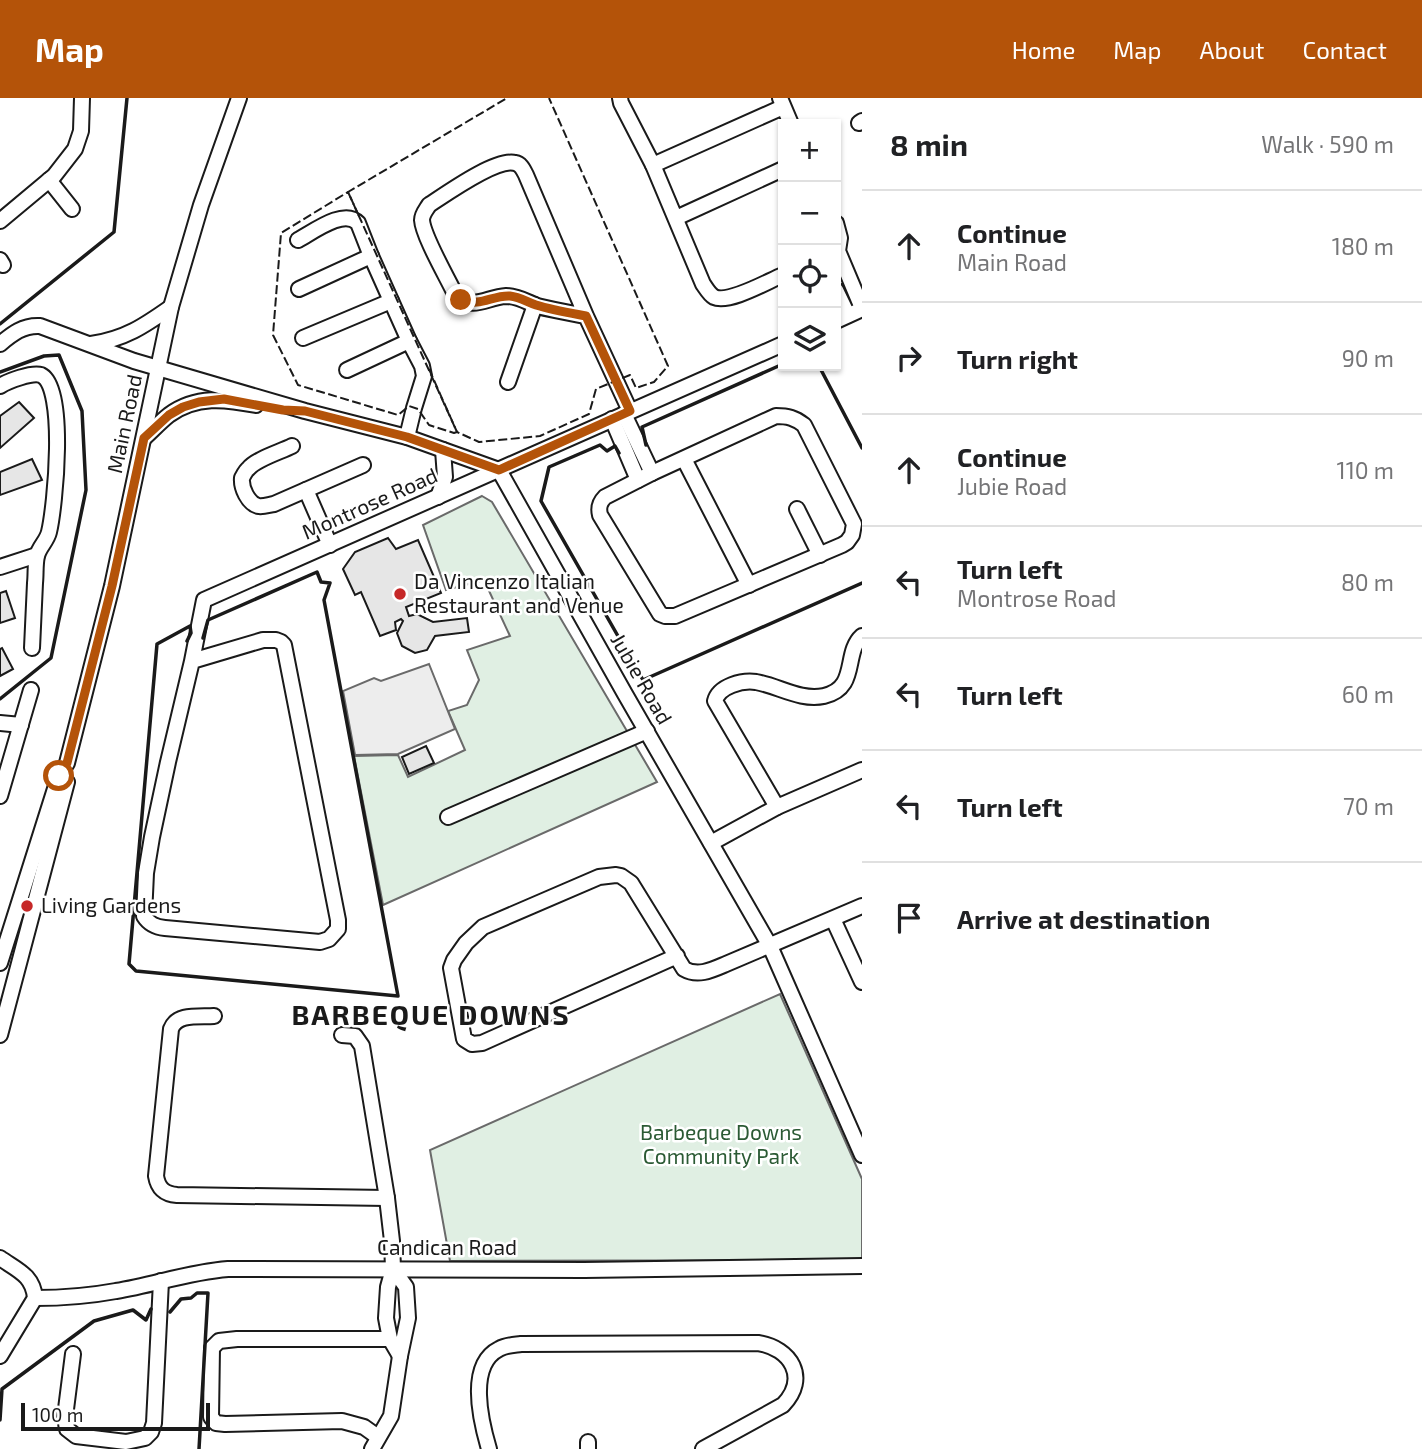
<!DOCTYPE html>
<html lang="en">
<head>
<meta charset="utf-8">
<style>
  body { margin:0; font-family:"Exo 2",sans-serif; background:#f6f6f6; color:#202124 }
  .controls { position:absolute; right:21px; top:21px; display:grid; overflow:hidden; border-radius:0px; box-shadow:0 2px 5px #0004 }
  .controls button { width:63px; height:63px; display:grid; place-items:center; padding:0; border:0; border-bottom:2px solid #e0e0e0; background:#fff; color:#202124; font:35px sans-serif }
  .scale { position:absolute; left:21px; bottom:18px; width:189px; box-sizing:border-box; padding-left:7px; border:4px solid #1a1a1a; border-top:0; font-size:19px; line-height:24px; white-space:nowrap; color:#1a1a1a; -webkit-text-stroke:5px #fff; paint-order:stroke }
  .stop { position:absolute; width:21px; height:21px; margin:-16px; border:5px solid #b45309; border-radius:50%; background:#fff }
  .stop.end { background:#b45309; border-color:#fff; box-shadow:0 2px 7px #0008 }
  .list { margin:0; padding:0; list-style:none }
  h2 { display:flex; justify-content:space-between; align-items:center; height:91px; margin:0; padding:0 28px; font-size:30px }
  h2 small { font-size:23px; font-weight:400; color:#757577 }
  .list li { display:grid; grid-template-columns:46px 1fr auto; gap:21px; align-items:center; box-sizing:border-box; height:112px; padding:0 28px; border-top:2px solid #e0e0e0 }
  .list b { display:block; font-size:26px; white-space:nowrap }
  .list p { margin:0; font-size:23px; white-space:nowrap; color:#757577 }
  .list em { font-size:23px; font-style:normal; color:#757577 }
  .icon { flex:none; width:38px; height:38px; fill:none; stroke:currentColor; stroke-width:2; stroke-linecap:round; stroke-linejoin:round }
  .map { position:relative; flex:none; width:862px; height:1351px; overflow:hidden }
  header { display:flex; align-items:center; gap:42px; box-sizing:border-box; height:98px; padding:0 35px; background:#b45309; color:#fff }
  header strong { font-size:33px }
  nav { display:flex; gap:38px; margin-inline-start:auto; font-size:24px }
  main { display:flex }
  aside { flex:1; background:#fff }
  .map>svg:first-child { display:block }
  .green { fill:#e0efe3; stroke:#6a6a6a; stroke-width:2 }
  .parking { fill:#ededed; stroke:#6a6a6a; stroke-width:2 }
  .building { fill:#e6e6e6; stroke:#1a1a1a; stroke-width:2 }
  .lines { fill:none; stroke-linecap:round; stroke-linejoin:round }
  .minor-casing { stroke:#1a1a1a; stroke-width:18 }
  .minor { stroke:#fff; stroke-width:14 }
  .fence { stroke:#1a1a1a; stroke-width:2; stroke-dasharray:9 3.5; stroke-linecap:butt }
  .wall { stroke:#1a1a1a; stroke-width:3.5 }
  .route { stroke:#b45309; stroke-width:9 }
  .poi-dot { fill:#c62828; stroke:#fff; stroke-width:2.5 }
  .labels { text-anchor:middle; stroke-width:5; stroke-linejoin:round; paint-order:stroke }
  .street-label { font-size:21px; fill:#1a1a1a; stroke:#fff }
  .poi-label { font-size:21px; fill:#1a1a1a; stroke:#fff; text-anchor:start }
  .park-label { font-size:21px; fill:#2b5a34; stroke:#fff }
  .district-label { font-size:28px; font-weight:bold; letter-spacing:2px; fill:#1a1a1a; stroke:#fff }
</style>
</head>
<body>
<header>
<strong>Map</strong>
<nav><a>Home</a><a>Map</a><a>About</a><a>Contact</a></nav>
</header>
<main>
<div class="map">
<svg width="862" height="1351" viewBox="0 0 862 1351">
  <rect width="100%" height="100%" fill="#fff"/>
  <!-- green -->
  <g class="green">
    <polygon points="482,398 492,404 657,684 383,807 354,658 398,657 408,679 465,652 448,613 467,607 479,582 467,552 510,538 484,482 446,492 423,427"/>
    <polygon points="780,896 862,1081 862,1162 450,1163 430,1052"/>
  </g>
  <!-- parking -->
  <polygon class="parking" points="429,566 455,631 398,656 355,657 343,593 374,580 381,583"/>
  <!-- building -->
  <g class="building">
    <polygon points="19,304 34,320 0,350 0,318"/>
    <polygon points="32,361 42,382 0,397 0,374"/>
    <polygon points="388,440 396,451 418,442 441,495 406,509 409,518 417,516 433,524 467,520 469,534 435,538 427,552 415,555 402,548 397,535 403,523 401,521 395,524 396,532 380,538 361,494 355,497 343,471 355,454"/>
    <polygon points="6,493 15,520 0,525 0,495"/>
    <polygon points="2,550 13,571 0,578 0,551"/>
    <polygon points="426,648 434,665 409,676 402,659"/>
  </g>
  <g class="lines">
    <!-- minor casing -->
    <g class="minor-casing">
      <g id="minor">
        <path d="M 620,0 L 621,5 L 653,67 L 703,186 C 706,190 709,196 714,199 C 729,206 768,183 783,177"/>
        <polyline points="780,0 791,26"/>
        <polyline points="859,25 862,23"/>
        <polyline points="653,67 783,9"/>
        <polyline points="49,82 72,111"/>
        <polyline points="676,120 783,71"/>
        <polyline points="0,123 54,78 75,51 81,33 82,0"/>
        <polyline points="836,125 840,140 838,153 862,210"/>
        <path d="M 298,142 C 313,134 344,110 358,125 L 371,158 L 409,243 L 422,268 L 424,278 L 414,310 L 407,339"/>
        <polyline points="0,162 3,167"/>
        <polyline points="299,191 371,158"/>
        <polyline points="836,192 848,217"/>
        <path d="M 586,218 C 570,215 553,212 537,208 C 527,204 518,198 506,198 C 486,199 473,214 455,196 C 447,179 423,138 422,122 C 422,116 426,112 429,107 C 446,96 496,60 515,65 C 521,66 523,71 526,77 L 586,218 L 630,313"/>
        <polyline points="836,223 862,211"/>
        <polyline points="303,240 391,203"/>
        <path d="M 0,246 C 12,236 23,227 40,228 L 134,263 L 305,313 L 407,339 L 499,372 L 625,596 L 770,848 L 862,1057"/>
        <path d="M 91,246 C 125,241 144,228 171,209"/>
        <polyline points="347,272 409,243"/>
        <polyline points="508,284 535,207"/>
        <path d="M 0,288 C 8,283 32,274 41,277 C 67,289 55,409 49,434 C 47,443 39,449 37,458 C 35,466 36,476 35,485 C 34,507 33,528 32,550"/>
        <polyline points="624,316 652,375"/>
        <path d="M 776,318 C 788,318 795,320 804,327 L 854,426 L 852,437 L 847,444 L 842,447 L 675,518 L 665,518 L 660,516 L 600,417 C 598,409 600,404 605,399 L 652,375 Z"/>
        <polyline points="612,321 638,382"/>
        <path d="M 144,340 C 152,333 160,324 169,317 C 196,297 226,301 256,307"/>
        <path d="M 292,348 C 280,354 256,361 248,371 C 246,372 243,378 242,380 C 241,390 248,405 258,408 C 263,409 268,407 274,406 L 363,367"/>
        <polyline points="684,361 749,487"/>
        <polyline points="306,392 330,447"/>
        <polyline points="438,399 445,379 443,352"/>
        <polyline points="797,411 820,457"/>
        <polyline points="0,469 37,457"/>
        <path d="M 862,538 C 843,555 859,590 824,598 C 800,603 779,588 756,584 C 742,582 719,588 715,603 L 777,709 L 862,672"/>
        <path d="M 192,563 L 263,542 L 276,542 L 281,544 L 284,547 L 338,822 L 338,831 L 329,841 L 320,844 L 165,830 C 155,829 149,826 144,818 L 146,775 L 152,739 L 168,664 L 192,563 L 204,502 L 783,246"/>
        <polyline points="0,625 21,627"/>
        <polyline points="0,698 31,592"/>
        <polyline points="448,719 647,633"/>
        <polyline points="711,745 777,709"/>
        <polyline points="833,821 862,884"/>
        <path d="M 677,858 L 482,945 L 472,946 L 464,941 L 451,870 L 454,862 L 466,845 L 483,829 L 599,779 L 616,777 L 621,778 L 631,785 L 684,871 C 698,879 712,872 726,866 L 862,808"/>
        <polyline points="0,865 59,678 67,665 112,488 171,209 201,107 239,0"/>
        <path d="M 214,918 C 199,919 177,915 171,931 L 156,1078 C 158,1090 164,1096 177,1097 L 387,1100"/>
        <polyline points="0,937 67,684"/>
        <polyline points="342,937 355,938 362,948 387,1100 392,1143 393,1171 388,1189 386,1220 390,1241 400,1258"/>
        <path d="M 0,1160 C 17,1172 33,1177 35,1200 L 0,1258"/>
        <path d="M 35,1200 C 62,1200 89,1198 116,1193 C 154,1187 188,1174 228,1171 L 584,1172 L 862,1168"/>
        <polyline points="73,1256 65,1319 67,1331 76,1338 126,1344 145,1340 151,1334 154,1325 161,1183"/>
        <polyline points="378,1339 364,1329 342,1323 225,1326 216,1325 211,1319 212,1250 219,1243 237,1241 390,1241"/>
        <polyline points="372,1351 391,1318 400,1258 408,1220 406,1189 393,1171"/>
        <path d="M 489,1351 C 481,1324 467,1267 499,1251 C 506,1247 513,1247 521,1246 L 758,1245 C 791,1250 809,1280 783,1307 L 703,1351"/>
        <polyline points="588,1351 588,1344"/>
      </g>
    </g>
    <!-- minor -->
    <use href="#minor" class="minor"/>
    <!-- fence -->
    <g class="fence">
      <polygon points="348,94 457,334 454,335 429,327 418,311 409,308 398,317 298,287 273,237 281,135"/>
      <polyline points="359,118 348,94 507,0"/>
      <polyline points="429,271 457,334 479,344 540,338 589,316 596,291 630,277 636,290 654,284 668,268 549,0"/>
    </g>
    <!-- wall -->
    <g class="wall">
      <polyline points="0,226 114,134 127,0"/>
      <polyline points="819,268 862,350"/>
      <polyline points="0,274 44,258 59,257 82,313 86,392 51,560 0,601"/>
      <polyline points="646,347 642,329 783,266"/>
      <polyline points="619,355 615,348 607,353 600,347 549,369 541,403 643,582 862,485"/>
      <polyline points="187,543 191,535 190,528 157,546 129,866 136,873 398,898 324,502 330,485 321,484 317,474 208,522 203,540"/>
      <polyline points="170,1214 181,1201 191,1200 197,1195 208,1195 199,1351"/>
      <polyline points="0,1322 2,1291 94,1223 133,1212 146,1222 151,1211"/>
    </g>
  </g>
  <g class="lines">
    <!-- route -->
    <path class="route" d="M 59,678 L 67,665 L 112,488 L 144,340 L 169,317 L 183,309 L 199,304 L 224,301 L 283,312 L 305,313 L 407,339 L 499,372 L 630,313 L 586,218 C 570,215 552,212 536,207 C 527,204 520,199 510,198 C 492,197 481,209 461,202"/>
  </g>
  <!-- markers -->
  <g class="poi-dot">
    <circle cx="400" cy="496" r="7"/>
    <circle cx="27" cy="808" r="7"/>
  </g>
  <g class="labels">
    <!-- street labels -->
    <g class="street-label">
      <text transform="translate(125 326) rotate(-78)" y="7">Main Road</text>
      <text transform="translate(370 406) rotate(-24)" y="7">Montrose Road</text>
      <text transform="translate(641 581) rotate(60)" y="7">Jubie Road</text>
      <text x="447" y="1157">Candican Road</text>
    </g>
    <!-- poi labels -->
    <g class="poi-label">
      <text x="414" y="491">Da Vincenzo Italian<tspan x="414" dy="24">Restaurant and Venue</tspan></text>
      <text x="41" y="815">Living Gardens</text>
    </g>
    <!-- park labels -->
    <g class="park-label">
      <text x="721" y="1042">Barbeque Downs<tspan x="721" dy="24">Community Park</tspan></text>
    </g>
    <!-- district labels -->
    <g class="district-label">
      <text x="431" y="927">BARBEQUE DOWNS</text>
    </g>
  </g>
</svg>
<div class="controls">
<button>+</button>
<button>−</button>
<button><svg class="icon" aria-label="locate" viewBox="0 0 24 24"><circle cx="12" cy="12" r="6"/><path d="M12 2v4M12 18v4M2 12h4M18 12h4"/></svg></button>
<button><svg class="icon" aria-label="layers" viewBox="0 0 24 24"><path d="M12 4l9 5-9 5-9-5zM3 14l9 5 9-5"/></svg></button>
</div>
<div class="scale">100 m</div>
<div class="stop" style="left:59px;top:678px"></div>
<div class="stop end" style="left:461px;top:202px"></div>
</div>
<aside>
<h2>8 min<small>Walk · 590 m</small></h2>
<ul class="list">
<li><svg class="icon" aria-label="ahead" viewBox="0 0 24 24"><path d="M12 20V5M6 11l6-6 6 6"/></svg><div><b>Continue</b><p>Main Road</p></div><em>180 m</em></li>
<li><svg class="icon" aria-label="right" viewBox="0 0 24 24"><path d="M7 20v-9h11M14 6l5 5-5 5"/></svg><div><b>Turn right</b></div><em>90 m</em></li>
<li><svg class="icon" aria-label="ahead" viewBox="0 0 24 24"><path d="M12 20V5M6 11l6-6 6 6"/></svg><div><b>Continue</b><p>Jubie Road</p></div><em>110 m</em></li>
<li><svg class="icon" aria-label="left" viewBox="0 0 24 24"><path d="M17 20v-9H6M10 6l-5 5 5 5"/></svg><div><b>Turn left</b><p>Montrose Road</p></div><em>80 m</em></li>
<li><svg class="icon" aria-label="left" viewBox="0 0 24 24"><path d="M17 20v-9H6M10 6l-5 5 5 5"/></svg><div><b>Turn left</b></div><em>60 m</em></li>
<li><svg class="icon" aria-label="left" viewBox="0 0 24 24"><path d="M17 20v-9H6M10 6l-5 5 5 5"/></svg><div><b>Turn left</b></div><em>70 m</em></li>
<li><svg class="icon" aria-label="arrive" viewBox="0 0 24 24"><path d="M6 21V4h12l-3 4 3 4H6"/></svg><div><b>Arrive at destination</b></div></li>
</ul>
</aside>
</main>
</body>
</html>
